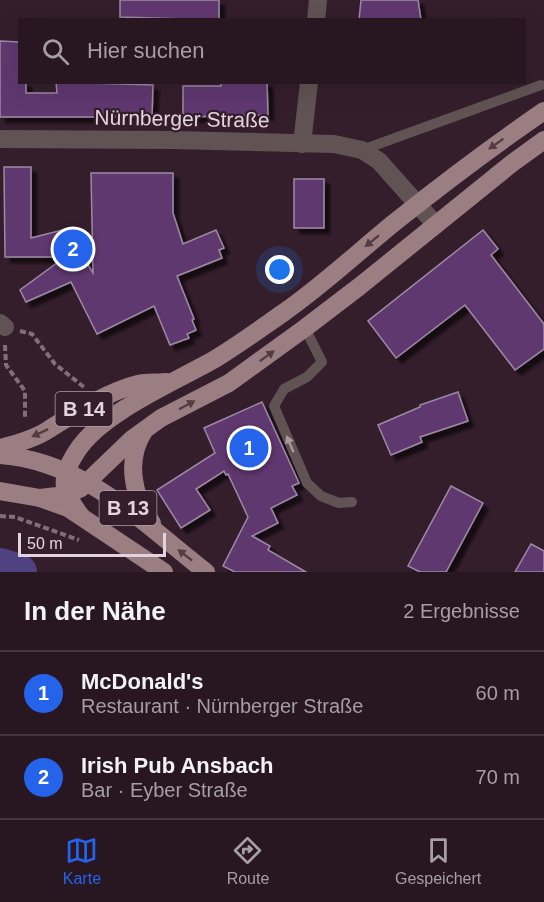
<!DOCTYPE html>
<html lang="de">
<head>
<meta charset="utf-8">
<style>
  body { margin:0; font-family:Helvetica,sans-serif; background:#34232e; color:#f1f3f6 }
  .scale { position:absolute; left:18px; bottom:15px; width:148px; box-sizing:border-box; padding-left:6px; border:3px solid #e3d3dc; border-top:0; font-size:16px; line-height:21px; white-space:nowrap; color:#e3d3dc; -webkit-text-stroke:4px #351e2c; paint-order:stroke }
  .you { position:absolute; left:280px; top:270px; width:21px; height:21px; margin:-15px; border:4px solid #fff; border-radius:50%; background:#1a73e8; box-shadow:0 0 0 9px #1a73e833 }
  .badge { display:grid; place-items:center; width:39px; height:39px; border-radius:50%; background:#2563eb; color:#fff; font-size:20px; font-weight:700 }
  .pin { position:absolute; translate:-50% -50%; border:3px solid #fff; box-shadow:0 2px 6px #0006 }
  .list { margin:0; padding:0; list-style:none }
  h2 { display:flex; justify-content:space-between; align-items:center; height:78px; margin:0; padding:0 24px; font-size:26px }
  h2 small { font-size:20px; font-weight:400; color:#a59fa5 }
  .list li { display:grid; grid-template-columns:39px 1fr auto; gap:18px; align-items:center; box-sizing:border-box; height:84px; padding:0 24px; border-top:2px solid #44353f }
  .list b { display:block; font-size:22px; white-space:nowrap }
  .list p { margin:0; font-size:20px; white-space:nowrap; color:#a59fa5 }
  .list em { font-size:20px; font-style:normal; color:#a59fa5 }
  .icon { flex:none; width:33px; height:33px; fill:none; stroke:currentColor; stroke-width:2; stroke-linecap:round; stroke-linejoin:round }
  .map { position:relative; flex:none; width:544px; height:572px; overflow:hidden }
  .search { position:absolute; background:#281621; box-shadow:0 6px 24px #0002; left:18px; right:18px; top:18px; height:66px; display:flex; align-items:center; gap:15px; box-sizing:border-box; padding:0 21px; border-radius:0px; color:#a59fa5; font-size:22px }
  .sheet { height:246px; background:#281621 }
  nav { display:flex; justify-content:space-around; align-items:center; box-sizing:border-box; height:84px; border-top:2px solid #44353f; background:#281621; font-size:16px; color:#a59fa5 }
  nav a { display:grid; justify-items:center; gap:3px }
  nav .on { color:#2563eb }
  .map>svg:first-child { display:block }
  .lines { fill:none; stroke-linecap:round; stroke-linejoin:round }
  .river { stroke:#4e4281; stroke-width:36 }
  .building { fill:#61376f; stroke:#9c8aa3; stroke-width:1.5; filter:url(#shadow) }
  .path { stroke:#826e7a; stroke-width:4; stroke-dasharray:6 3; stroke-linecap:butt }
  .lane { stroke:#615354; stroke-width:10 }
  .street { stroke:#615354; stroke-width:18 }
  .primary { stroke:#9b7e81; stroke-width:18 }
  .oneway { fill:#543b46 }
  .oneway2 { fill:#a8999f }
  .labels { text-anchor:middle; stroke-width:4.5; stroke-linejoin:round; paint-order:stroke }
  .shield { fill:#351e2c; stroke:#af9da7; stroke-width:1.5 }
  .shield-label { font-size:20px; font-weight:bold; fill:#e3d3dc }
  .street-label { font-size:21px; fill:#e3d3dc; stroke:#351e2c }
</style>
</head>
<body>
<div class="map">
<svg width="544" height="572" viewBox="0 0 544 572">
  <defs>
    <filter id="shadow"><feDropShadow dx="5.5" dy="5.5" stdDeviation="1.5" flood-color="#0009"/></filter>
  </defs>
  <rect width="100%" height="100%" fill="#351e2c"/>
  <g class="lines">
    <!-- river -->
    <polyline class="river" points="0,566 19,572"/>
  </g>
  <!-- building -->
  <g class="building">
    <polygon points="120,0 219,0 219,20 120,17"/>
    <polygon points="361,0 418,0 421,20 359,20"/>
    <polygon points="0,41 20,42 20,82 26,82 26,93 57,93 56,82 153,85 152,117 0,117"/>
    <polygon points="221,82 267,82 268,115 183,117 183,86 221,86"/>
    <polygon points="4,167 31,167 31,238 66,229 93,273 91,173 173,173 173,213 183,244 216,230 224,248 219,250 222,258 177,276 194,319 192,320 196,330 187,334 189,338 170,345 154,306 97,334 71,282 26,302 20,290 65,257 5,257"/>
    <rect x="294" y="179" width="30" height="49"/>
    <polygon points="483,230 498,249 491,255 544,324 544,349 515,370 465,305 396,358 368,321"/>
    <polygon points="458,392 468,421 420,437 422,442 391,455 378,425 420,407 420,405"/>
    <polygon points="262,402 299,483 292,486 297,495 271,508 278,523 252,536 270,546 268,550 306,572 235,572 223,566 248,517 228,474 226,475 224,471 196,489 210,510 181,528 157,490 215,453 204,428"/>
    <polygon points="451,486 483,503 446,572 420,572 408,566"/>
    <polygon points="531,544 544,551 544,572 515,572"/>
  </g>
  <g class="lines">
    <!-- path -->
    <g class="path">
      <polyline points="20,331 32,334 55,364 85,388"/>
      <polyline points="5,345 6,365 25,391 25,419"/>
      <polyline points="0,516 15,517 79,540"/>
    </g>
    <!-- lane -->
    <g class="lane">
      <polyline points="362,150 541,85"/>
      <polyline points="305,328 322,362 307,377 284,389 274,406 307,483 321,496 339,503 352,502"/>
    </g>
    <!-- street -->
    <g class="street">
      <polyline points="316,20 318,0"/>
      <polyline points="0,139 173,140 334,144 362,150 379,161 436,225"/>
      <polyline points="302,144 309,82"/>
      <polyline points="0,323 5,327"/>
    </g>
    <!-- primary -->
    <g class="primary">
      <path d="M 144,431 C 125,460 133,497 152,523"/>
      <path d="M 0,448 C 16,444 34,439 48,430 C 75,413 106,392 138,384 C 147,382 157,383 166,382"/>
      <path d="M 0,455 C 84,461 143,523 206,572"/>
      <polyline points="0,491 40,498 68,508 164,572"/>
      <polyline points="40,498 66,495 81,488 132,439 161,418 229,383 305,328 360,286 511,164 544,140"/>
      <path d="M 81,516 C 62,490 58,480 77,451 C 101,413 175,382 215,359 C 238,345 260,329 283,313 C 322,286 358,252 395,222 C 444,183 493,146 544,111"/>
    </g>
  </g>
  <!-- one-way arrows -->
  <defs><path id="oneway-solid" d="M-6-.8H1V-3.2L6.5 0L1 3.2V.8H-6Z" transform="scale(1.5)"/></defs>
  <g class="oneway">
    <use href="#oneway-solid" transform="translate(496 144) rotate(145)"/>
    <use href="#oneway-solid" transform="translate(372 241) rotate(141)"/>
    <use href="#oneway-solid" transform="translate(267 356) rotate(-36)"/>
    <use href="#oneway-solid" transform="translate(187 405) rotate(-28)"/>
    <use href="#oneway-solid" transform="translate(40 433) rotate(155)"/>
    <use href="#oneway-solid" transform="translate(185 555) rotate(-142)"/>
  </g>
  <use class="oneway2" href="#oneway-solid" transform="translate(290 444) rotate(-113)"/>
  <g class="labels">
    <!-- shield labels -->
    <g class="shield">
      <rect x="55.5" y="392" width="57" height="34" rx="4.5"/>
      <rect x="99.5" y="491" width="57" height="34" rx="4.5"/>
    </g>
    <g class="shield-label">
      <text x="84" y="416">B 14</text>
      <text x="128" y="515">B 13</text>
    </g>
    <!-- street labels -->
    <g class="street-label">
      <text transform="translate(182 119) rotate(1)" y="7">Nürnberger Straße</text>
    </g>
  </g>
</svg>
<div class="scale">50 m</div>
<div class="you"></div>
<div class="pin badge" style="left:249px;top:448px">1</div>
<div class="pin badge" style="left:73px;top:249px">2</div>
<div class="search"><svg class="icon" aria-label="search" viewBox="0 0 24 24"><circle cx="10" cy="10" r="6"/><path d="M15 15l6 6"/></svg>Hier suchen</div>
</div>
<section class="sheet">
<h2>In der Nähe<small>2 Ergebnisse</small></h2>
<ul class="list">
<li><span class="badge">1</span><div><b>McDonald's</b><p>Restaurant · Nürnberger Straße</p></div><em>60 m</em></li>
<li><span class="badge">2</span><div><b>Irish Pub Ansbach</b><p>Bar · Eyber Straße</p></div><em>70 m</em></li>
</ul>
</section>
<nav>
<a class="on"><svg class="icon" aria-label="map" viewBox="0 0 24 24"><path d="M3 6l6-2 6 2 6-2v14l-6 2-6-2-6 2zM9 4v14M15 6v14"/></svg>Karte</a>
<a><svg class="icon" aria-label="directions" viewBox="0 0 24 24"><path d="M12 3l9 9-9 9-9-9zM9 14v-3h6M13 9l2 2-2 2"/></svg>Route</a>
<a><svg class="icon" aria-label="saved" viewBox="0 0 24 24"><path d="M7 4h10v16l-5-4-5 4z"/></svg>Gespeichert</a>
</nav>
</body>
</html>
